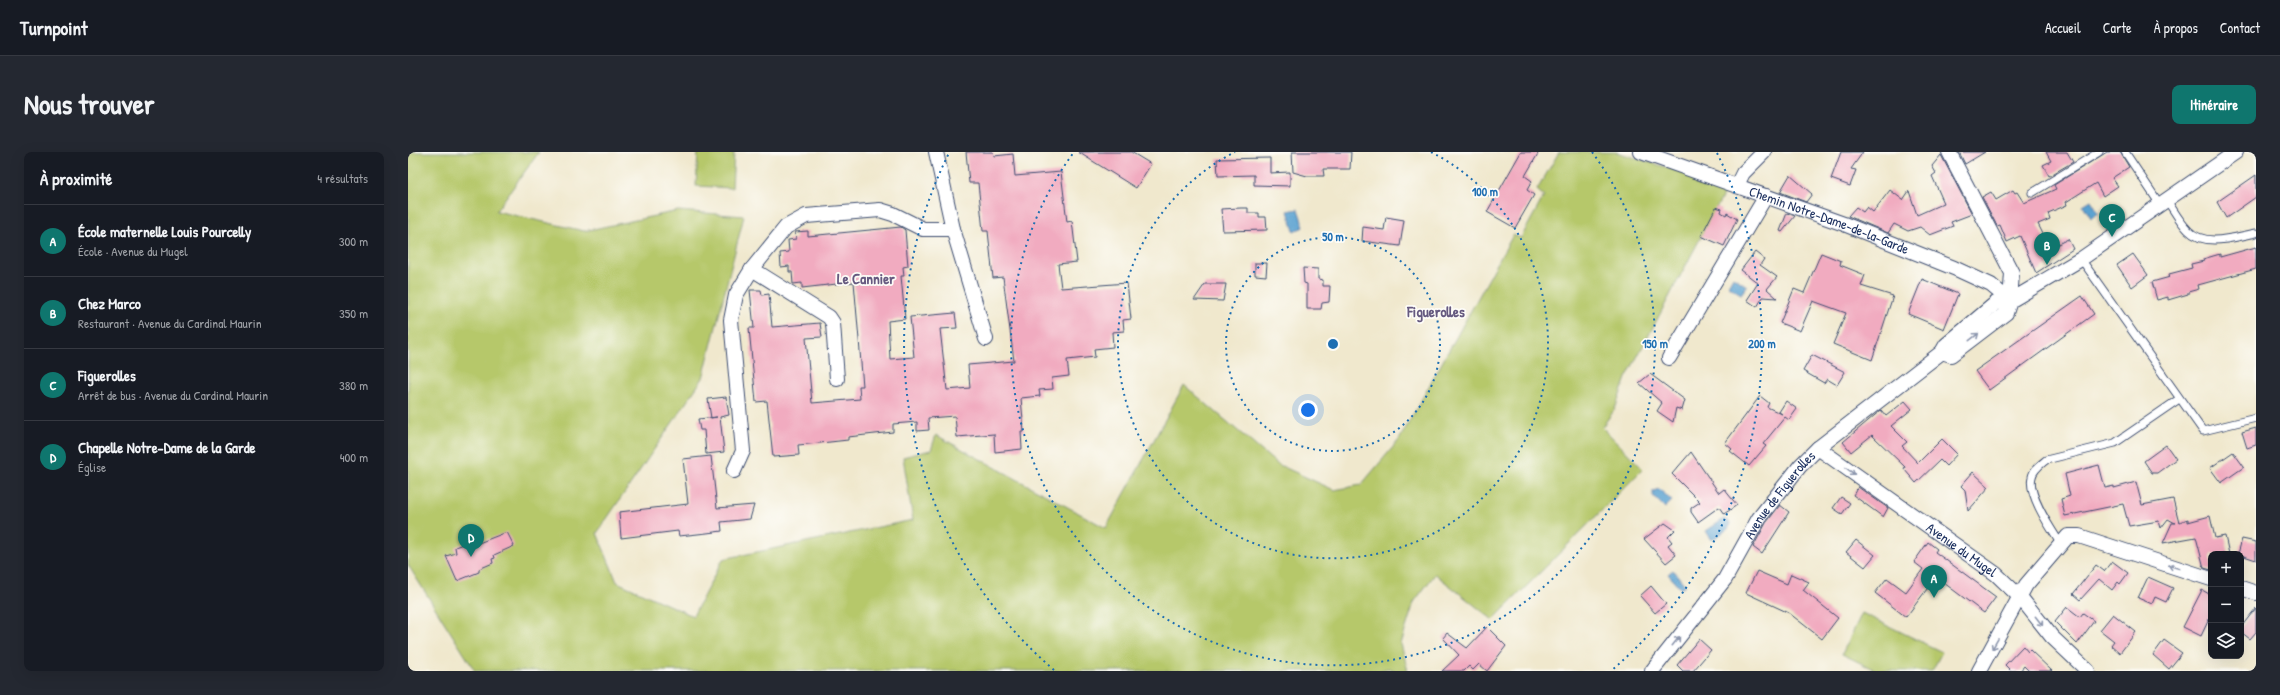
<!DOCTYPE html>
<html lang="fr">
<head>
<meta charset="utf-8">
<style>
  body { margin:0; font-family:"Patrick Hand",sans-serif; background:#242831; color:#f1f3f6 }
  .controls { position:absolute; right:12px; bottom:12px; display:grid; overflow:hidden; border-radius:8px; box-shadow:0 4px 16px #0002 }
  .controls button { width:36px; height:36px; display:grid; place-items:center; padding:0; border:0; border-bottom:1px solid #363941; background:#171b24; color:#f1f3f6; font:20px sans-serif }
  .you { position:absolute; left:900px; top:258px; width:14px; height:14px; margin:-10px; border:3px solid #fff; border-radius:50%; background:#1a73e8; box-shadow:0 0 0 6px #1a73e833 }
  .badge { display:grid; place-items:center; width:26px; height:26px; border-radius:50%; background:#0f766e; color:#fff; font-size:13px; font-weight:700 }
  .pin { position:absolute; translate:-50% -33px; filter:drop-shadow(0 1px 2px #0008) }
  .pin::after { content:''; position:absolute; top:21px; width:14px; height:12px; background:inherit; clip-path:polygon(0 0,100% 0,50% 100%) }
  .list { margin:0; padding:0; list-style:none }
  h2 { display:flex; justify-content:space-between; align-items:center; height:52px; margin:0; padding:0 16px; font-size:17px }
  h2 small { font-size:13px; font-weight:400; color:#9ea1a6 }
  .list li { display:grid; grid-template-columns:26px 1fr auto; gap:12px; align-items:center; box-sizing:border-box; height:72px; padding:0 16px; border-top:1px solid #363941 }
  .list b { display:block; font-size:15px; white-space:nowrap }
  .list p { margin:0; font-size:13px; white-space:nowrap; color:#9ea1a6 }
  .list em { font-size:13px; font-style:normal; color:#9ea1a6 }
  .icon { flex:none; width:22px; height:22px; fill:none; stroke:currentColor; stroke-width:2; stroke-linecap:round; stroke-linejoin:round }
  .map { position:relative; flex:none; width:1848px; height:519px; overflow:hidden; border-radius:8px }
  header { display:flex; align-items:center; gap:24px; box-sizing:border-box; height:56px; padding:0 20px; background:#171b24; border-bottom:1px solid #363941 }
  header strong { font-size:19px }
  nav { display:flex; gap:22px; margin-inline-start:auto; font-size:14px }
  .intro { display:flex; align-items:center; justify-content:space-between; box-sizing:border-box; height:96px; padding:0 24px }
  h1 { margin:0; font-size:28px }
  .button { padding:10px 18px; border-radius:8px; background:#0f766e; color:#fff; font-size:14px; font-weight:700 }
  main { display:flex; gap:24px; padding:0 24px }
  aside { flex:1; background:#171b24; border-radius:8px; box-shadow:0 4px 16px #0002 }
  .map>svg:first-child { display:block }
  .green { fill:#b6c86b; stroke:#687c64 }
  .water { fill:#5aa1d0; stroke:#3a6897 }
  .building { fill:#f1abc0 }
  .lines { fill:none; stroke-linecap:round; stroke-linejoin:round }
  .lane-casing { stroke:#3b4b6f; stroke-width:9 }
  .street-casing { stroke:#3b4b6f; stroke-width:16 }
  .lane { stroke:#fff; stroke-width:7 }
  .street { stroke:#fff; stroke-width:14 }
  .oneway { stroke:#8d97ae }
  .ring { fill:none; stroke:#1f6fb2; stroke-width:2; stroke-dasharray:2 4 }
  .labels { text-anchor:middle; stroke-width:3.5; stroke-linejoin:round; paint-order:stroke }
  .street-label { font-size:14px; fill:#1b2f5e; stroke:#fdfcf7 }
  .neighbourhood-label { font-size:15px; font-weight:bold; fill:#665a80; stroke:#fdfcf7 }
  .centre { fill:#1f6fb2; stroke:#fdfcf7; stroke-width:2 }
  .ring-label { font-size:12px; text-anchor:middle; font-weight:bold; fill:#1f6fb2; stroke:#fdfcf7; stroke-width:3.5; stroke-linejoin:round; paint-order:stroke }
</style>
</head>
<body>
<header>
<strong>Turnpoint</strong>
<nav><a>Accueil</a><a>Carte</a><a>À propos</a><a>Contact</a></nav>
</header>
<div class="intro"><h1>Nous trouver</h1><a class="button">Itinéraire</a></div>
<main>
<aside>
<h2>À proximité<small>4 résultats</small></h2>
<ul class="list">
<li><span class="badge">A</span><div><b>École maternelle Louis Pourcelly</b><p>École · Avenue du Mugel</p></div><em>300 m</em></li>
<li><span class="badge">B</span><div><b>Chez Marco</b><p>Restaurant · Avenue du Cardinal Maurin</p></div><em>350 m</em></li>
<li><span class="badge">C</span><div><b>Figuerolles</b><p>Arrêt de bus · Avenue du Cardinal Maurin</p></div><em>380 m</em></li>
<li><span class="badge">D</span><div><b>Chapelle Notre-Dame de la Garde</b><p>Église</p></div><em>400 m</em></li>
</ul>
</aside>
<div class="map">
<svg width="1848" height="519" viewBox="0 0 1848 519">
  <rect width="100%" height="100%" fill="#fdfcf7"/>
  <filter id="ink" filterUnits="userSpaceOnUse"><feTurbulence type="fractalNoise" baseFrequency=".025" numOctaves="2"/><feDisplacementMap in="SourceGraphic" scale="8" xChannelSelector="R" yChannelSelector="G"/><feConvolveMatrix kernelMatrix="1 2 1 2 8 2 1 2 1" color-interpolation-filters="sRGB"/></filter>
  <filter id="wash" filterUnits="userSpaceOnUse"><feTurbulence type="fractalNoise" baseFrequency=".012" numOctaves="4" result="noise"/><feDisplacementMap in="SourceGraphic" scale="16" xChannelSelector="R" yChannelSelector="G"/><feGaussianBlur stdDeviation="0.9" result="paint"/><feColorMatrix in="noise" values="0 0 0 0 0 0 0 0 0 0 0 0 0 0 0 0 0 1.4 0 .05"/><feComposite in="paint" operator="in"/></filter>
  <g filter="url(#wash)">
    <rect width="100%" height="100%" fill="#f0e8cd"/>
    <!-- green -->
    <g class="green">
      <polygon points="0,0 131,0 88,59 176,79 270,59 336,64 295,226 189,381 209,430 285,464 315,407 505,368 495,305 523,298 528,283 698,376 776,233 869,312 926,338 953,333 991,288 1105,83 1113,86 1136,44 1129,38 1151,0 1208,0 1320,34 1218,226 1207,257 1194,275 1235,317 1085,468 1027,422 1006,450 993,492 1000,519 987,519 981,516 971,519 67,519 0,413"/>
      <polygon points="290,0 326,0 324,36 288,34"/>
      <polygon points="1454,461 1534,500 1524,519 1469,519 1434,502"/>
    </g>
    <!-- water -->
    <g class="water">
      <polygon points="1683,48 1691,61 1683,66 1675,53"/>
      <polygon points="890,57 896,75 886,79 880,59"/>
      <polygon points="1325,125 1339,134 1333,142 1320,134"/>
      <polygon points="1251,337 1264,349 1257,356 1245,344 1245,339"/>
      <polygon points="1316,367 1322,370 1321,376 1304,388 1298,379"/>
      <polygon points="1265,418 1277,433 1273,437 1260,422"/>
    </g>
    <g id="blocks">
      <!-- building -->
      <g class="building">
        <polygon points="558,0 585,0 586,4 605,2 607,24 653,20 659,70 664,69 669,110 650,112 653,136 719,131 723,167 715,168 716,179 704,180 705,195 686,197 687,205 659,208 661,224 644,226 645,237 631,238 632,244 613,246 616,280 613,280 614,297 587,300 586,282 549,285 547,264 520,266 521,278 509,279 509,270 485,272 485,280 440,285 440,288 422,290 390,293 391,303 365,305 359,249 348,250 341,176 346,176 342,138 353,138 354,143 361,142 364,175 412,171 414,185 398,186 404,251 452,247 451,234 455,234 446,130 394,136 394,131 385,132 384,120 381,120 381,114 373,115 372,101 381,100 380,88 388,87 387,80 400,79 400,84 493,75 497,78 500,114 495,115 496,124 493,124 497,167 480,169 482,207 506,205 502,165 547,161 549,176 532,177 539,238 562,236 560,213 606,209 595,125 585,126 580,79 575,79 570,31 561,31"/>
        <polygon points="670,0 723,0 743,12 728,36"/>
        <polygon points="884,0 943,0 942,17 915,17 916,24 899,24 885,20"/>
        <polygon points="1113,0 1131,0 1117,24 1124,29 1119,38 1126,43 1107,76 1079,60"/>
        <polygon points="1433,0 1455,0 1443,17 1448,18 1442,34 1423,27"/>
        <polygon points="1551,0 1577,0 1557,12"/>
        <polygon points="1638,0 1659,0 1665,10 1641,24 1635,13 1643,9"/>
        <polygon points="1699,0 1712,0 1721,15 1704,26 1710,34 1695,44 1688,31 1658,50 1659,53 1640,61 1642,67 1630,72 1642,96 1660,87 1665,97 1628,121 1612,84 1599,90 1592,73 1589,74 1574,45 1583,40 1588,48 1605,38 1607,41 1609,40 1616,51 1648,37 1646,33"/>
        <polygon points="1533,3 1564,62 1543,70 1545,74 1522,83 1512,75 1500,79 1486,72 1480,81 1440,64 1448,55 1455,60 1459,55 1465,60 1482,38 1495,48 1501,39 1509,63 1536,51 1524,24 1528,21 1524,14"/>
        <polygon points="862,6 862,21 882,20 882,34 846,33 846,23 810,24 809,7"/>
        <polygon points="1382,23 1404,42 1398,50 1372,40"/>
        <polygon points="1848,23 1848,45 1818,66 1809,50"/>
        <polygon points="1308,55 1314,57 1313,60 1318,63 1319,61 1329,67 1316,94 1293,84"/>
        <polygon points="833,56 840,56 840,61 851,61 851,65 858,65 859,78 815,79 813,57"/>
        <polygon points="1379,61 1387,64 1374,80 1372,79"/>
        <polygon points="978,65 996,68 992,94 954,89 955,75 976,78"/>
        <polygon points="1848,95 1848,117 1790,133 1791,137 1780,140 1780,142 1760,148 1760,145 1749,148 1744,130 1762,125 1761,122 1784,116 1783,112 1796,109 1795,107 1812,102 1812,105"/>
        <polygon points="1347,100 1356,107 1352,113 1369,125 1359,137 1369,146 1355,145 1349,155 1339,148 1350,131 1333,118"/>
        <polygon points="1413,101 1433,109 1432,113 1457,123 1453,134 1485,144 1464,208 1425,192 1438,161 1405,149 1392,179 1372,171 1386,137 1396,141"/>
        <polygon points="1725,102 1740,123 1724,135 1709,113"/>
        <polygon points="847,111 859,111 858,124 847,123"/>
        <polygon points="895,116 910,117 910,127 915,128 915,134 922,134 921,150 914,151 913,157 899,157 899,132 896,131"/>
        <polygon points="1514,127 1550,142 1536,177 1500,162"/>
        <polygon points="797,132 818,132 815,149 786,148"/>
        <polygon points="1674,144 1686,162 1581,238 1567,219"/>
        <polygon points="1404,203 1437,220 1429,233 1419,227 1416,231 1395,219"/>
        <polygon points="1242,222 1277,248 1274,258 1268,256 1265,270 1249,259 1254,251 1231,231"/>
        <polygon points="1352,244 1361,251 1359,255 1374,262 1371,260 1378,249 1389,257 1381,268 1377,265 1355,292 1358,294 1341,314 1322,299 1324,297 1317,291"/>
        <polygon points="318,245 321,263 312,265 316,300 298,302 296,278 292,278 290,267 309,265 303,266 300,247"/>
        <polygon points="1497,249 1504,257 1483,274 1499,290 1494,294 1510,311 1534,287 1549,302 1538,314 1532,308 1508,331 1496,317 1497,315 1464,283 1443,300 1435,290 1473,258 1478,264"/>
        <polygon points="1848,276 1848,293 1839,296 1834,280"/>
        <polygon points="1758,293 1768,307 1749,321 1744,321 1736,309"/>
        <polygon points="1283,300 1311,341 1316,337 1329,353 1316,362 1311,355 1290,370 1283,360 1283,356 1292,350 1264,322"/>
        <polygon points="1825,300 1836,315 1813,331 1802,316"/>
        <polygon points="303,304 309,356 346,353 342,367 313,370 314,379 299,381 271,384 270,379 213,386 211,360 280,352 275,307"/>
        <polygon points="1691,313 1697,336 1706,334 1706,336 1728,330 1734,353 1765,347 1771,370 1780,367 1780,370 1802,364 1807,386 1817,384 1821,402 1803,402 1803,418 1796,416 1788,385 1755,391 1764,371 1767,371 1760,367 1753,376 1751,369 1721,374 1715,352 1657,364 1653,347 1662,344 1657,322"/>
        <polygon points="1565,320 1581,335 1560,359 1557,338 1553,334"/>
        <polygon points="1450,335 1480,356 1475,365 1445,343"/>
        <polygon points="1433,345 1442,351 1434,362 1425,356"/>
        <polygon points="1372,353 1381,360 1354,402 1345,395 1358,371"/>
        <polygon points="1257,371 1267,378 1260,385 1264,390 1260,393 1268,403 1258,411 1236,387"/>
        <polygon points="99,380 106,394 86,403 87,406 84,407 85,411 71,417 71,420 49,429 38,404 48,401 47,395 60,390 63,394"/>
        <polygon points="1834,387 1848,390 1848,408 1830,402"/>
        <polygon points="1448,388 1467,403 1457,415 1438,400"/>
        <polygon points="1520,390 1529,397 1527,400 1588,445 1576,461 1528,425 1498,465 1467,441 1479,426 1498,440 1515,417 1506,410"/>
        <polygon points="1704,409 1720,421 1712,432 1710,430 1704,438 1691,427 1672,448 1665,442 1688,413 1696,419"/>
        <polygon points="1349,419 1379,432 1383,422 1401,430 1395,438 1430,466 1414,487 1381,461 1338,441"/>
        <polygon points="1740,425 1765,436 1758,450 1747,445 1744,452 1730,446"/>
        <polygon points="1243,434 1258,452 1247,461 1232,444"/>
        <polygon points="1794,438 1803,443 1803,463 1793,484 1775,475"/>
        <polygon points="1659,455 1672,465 1675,461 1686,469 1669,492 1647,470"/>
        <polygon points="1848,456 1848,480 1842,487 1833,480 1833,475"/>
        <polygon points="1705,462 1728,480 1712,501 1703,493 1706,489 1692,478"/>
        <polygon points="1079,475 1098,494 1079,519 1071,512 1065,518 1061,514 1056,519 1034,519 1051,503 1035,486 1039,481 1059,496"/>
        <polygon points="1291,487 1303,498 1285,519 1275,519 1269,513"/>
        <polygon points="1756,488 1774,501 1761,517 1745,503"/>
        <polygon points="1615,494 1620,500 1622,498 1644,519 1621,519 1616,514 1612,519 1603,519 1597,513"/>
      </g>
    </g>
  </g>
  <g filter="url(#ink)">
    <use href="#blocks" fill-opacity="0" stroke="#3b4b6f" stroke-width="1"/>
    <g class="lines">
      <!-- lane casing -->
      <g class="lane-casing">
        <g id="lane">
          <polyline points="1717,0 1751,51"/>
          <polyline points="1624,41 1691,0"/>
          <path d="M 1758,47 C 1765,57 1771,69 1780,78 C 1797,96 1826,85 1848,81"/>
          <polyline points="1673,107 1795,279 1848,266"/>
          <path d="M 1652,391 C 1643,377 1619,342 1624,325 C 1625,318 1632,313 1638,308 L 1707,291 L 1771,247"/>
        </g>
      </g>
      <!-- street casing -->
      <g class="street-casing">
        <g id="street">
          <polyline points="528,0 545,77 578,187"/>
          <path id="s1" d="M 1233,0 L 1436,72 L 1546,116 L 1583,133 L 1602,149"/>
          <polyline points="1329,33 1335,21 1356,0"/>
          <polyline points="344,117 421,165 425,171 429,227"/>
          <polyline points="1534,200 1543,203 1598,161 1602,149 1604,121 1541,0"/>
          <polyline points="1261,206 1358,44"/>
          <path id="s2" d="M 1410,296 L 1588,422 L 1613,446 L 1644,485 L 1680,519"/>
          <polyline points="326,319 335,299 323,168 328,143 344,117 378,75 398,64 472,58 485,62 515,77 545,77"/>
          <polyline points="1833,436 1848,441"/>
          <path id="s3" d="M 1244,519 L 1317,427 L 1351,366 L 1392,314 L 1410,296 L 1534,200 L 1538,193 L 1588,151 L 1602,149 L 1673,107 L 1828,0"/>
          <polyline points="1571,519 1618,433 1660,384 1671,384 1803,427"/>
        </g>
      </g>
      <!-- lane -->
      <use href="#lane" class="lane"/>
      <!-- street -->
      <use href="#street" class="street"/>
    </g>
    <!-- one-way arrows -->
    <defs><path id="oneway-shaft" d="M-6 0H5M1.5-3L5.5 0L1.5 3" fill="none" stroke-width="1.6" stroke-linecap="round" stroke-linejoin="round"/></defs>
    <g class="oneway">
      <use href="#oneway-shaft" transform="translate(1566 185) rotate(-38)"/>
      <use href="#oneway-shaft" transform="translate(1442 319) rotate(36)"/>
      <use href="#oneway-shaft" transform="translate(1766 415) rotate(-162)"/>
      <use href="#oneway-shaft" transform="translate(1631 469) rotate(52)"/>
      <use href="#oneway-shaft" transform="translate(1268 489) rotate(-51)"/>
      <use href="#oneway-shaft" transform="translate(1587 492) rotate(120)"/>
    </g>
  </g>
  <!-- distance rings -->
  <g class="ring">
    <circle cx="925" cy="192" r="107"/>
    <path d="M1023 0A215 215 0 1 1 827 0"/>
    <path d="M1184 0A322 322 0 1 1 666 0"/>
    <path d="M646 518A429 429 0 0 1 541 1M1309 1A429 429 0 0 1 1204 518"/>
  </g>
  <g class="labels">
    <!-- street labels -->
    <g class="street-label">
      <text dy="5" stroke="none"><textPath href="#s1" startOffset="200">Chemin Notre-Dame-de-la-Garde</textPath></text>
      <text dy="5" stroke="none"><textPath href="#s3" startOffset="218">Avenue de Figuerolles</textPath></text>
      <text dy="5" stroke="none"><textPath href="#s2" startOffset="176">Avenue du Mugel</textPath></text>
    </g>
    <!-- neighbourhood labels -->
    <g class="neighbourhood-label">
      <text x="458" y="132">Le Cannier</text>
      <text x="1028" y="165">Figuerolles</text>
    </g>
  </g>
  <circle cx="925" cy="192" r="6" class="centre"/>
  <g class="ring-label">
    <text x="1077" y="44">100 m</text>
    <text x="925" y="89">50 m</text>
    <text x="1247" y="196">150 m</text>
    <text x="1354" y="196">200 m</text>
  </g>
</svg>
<div class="controls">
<button>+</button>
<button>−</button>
<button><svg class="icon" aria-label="layers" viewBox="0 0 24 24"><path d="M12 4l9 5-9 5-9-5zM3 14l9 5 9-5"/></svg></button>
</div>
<div class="you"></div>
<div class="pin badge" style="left:1526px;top:446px">A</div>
<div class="pin badge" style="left:1639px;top:113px">B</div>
<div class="pin badge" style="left:1704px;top:85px">C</div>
<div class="pin badge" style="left:63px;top:405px">D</div>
</div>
</main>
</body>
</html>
